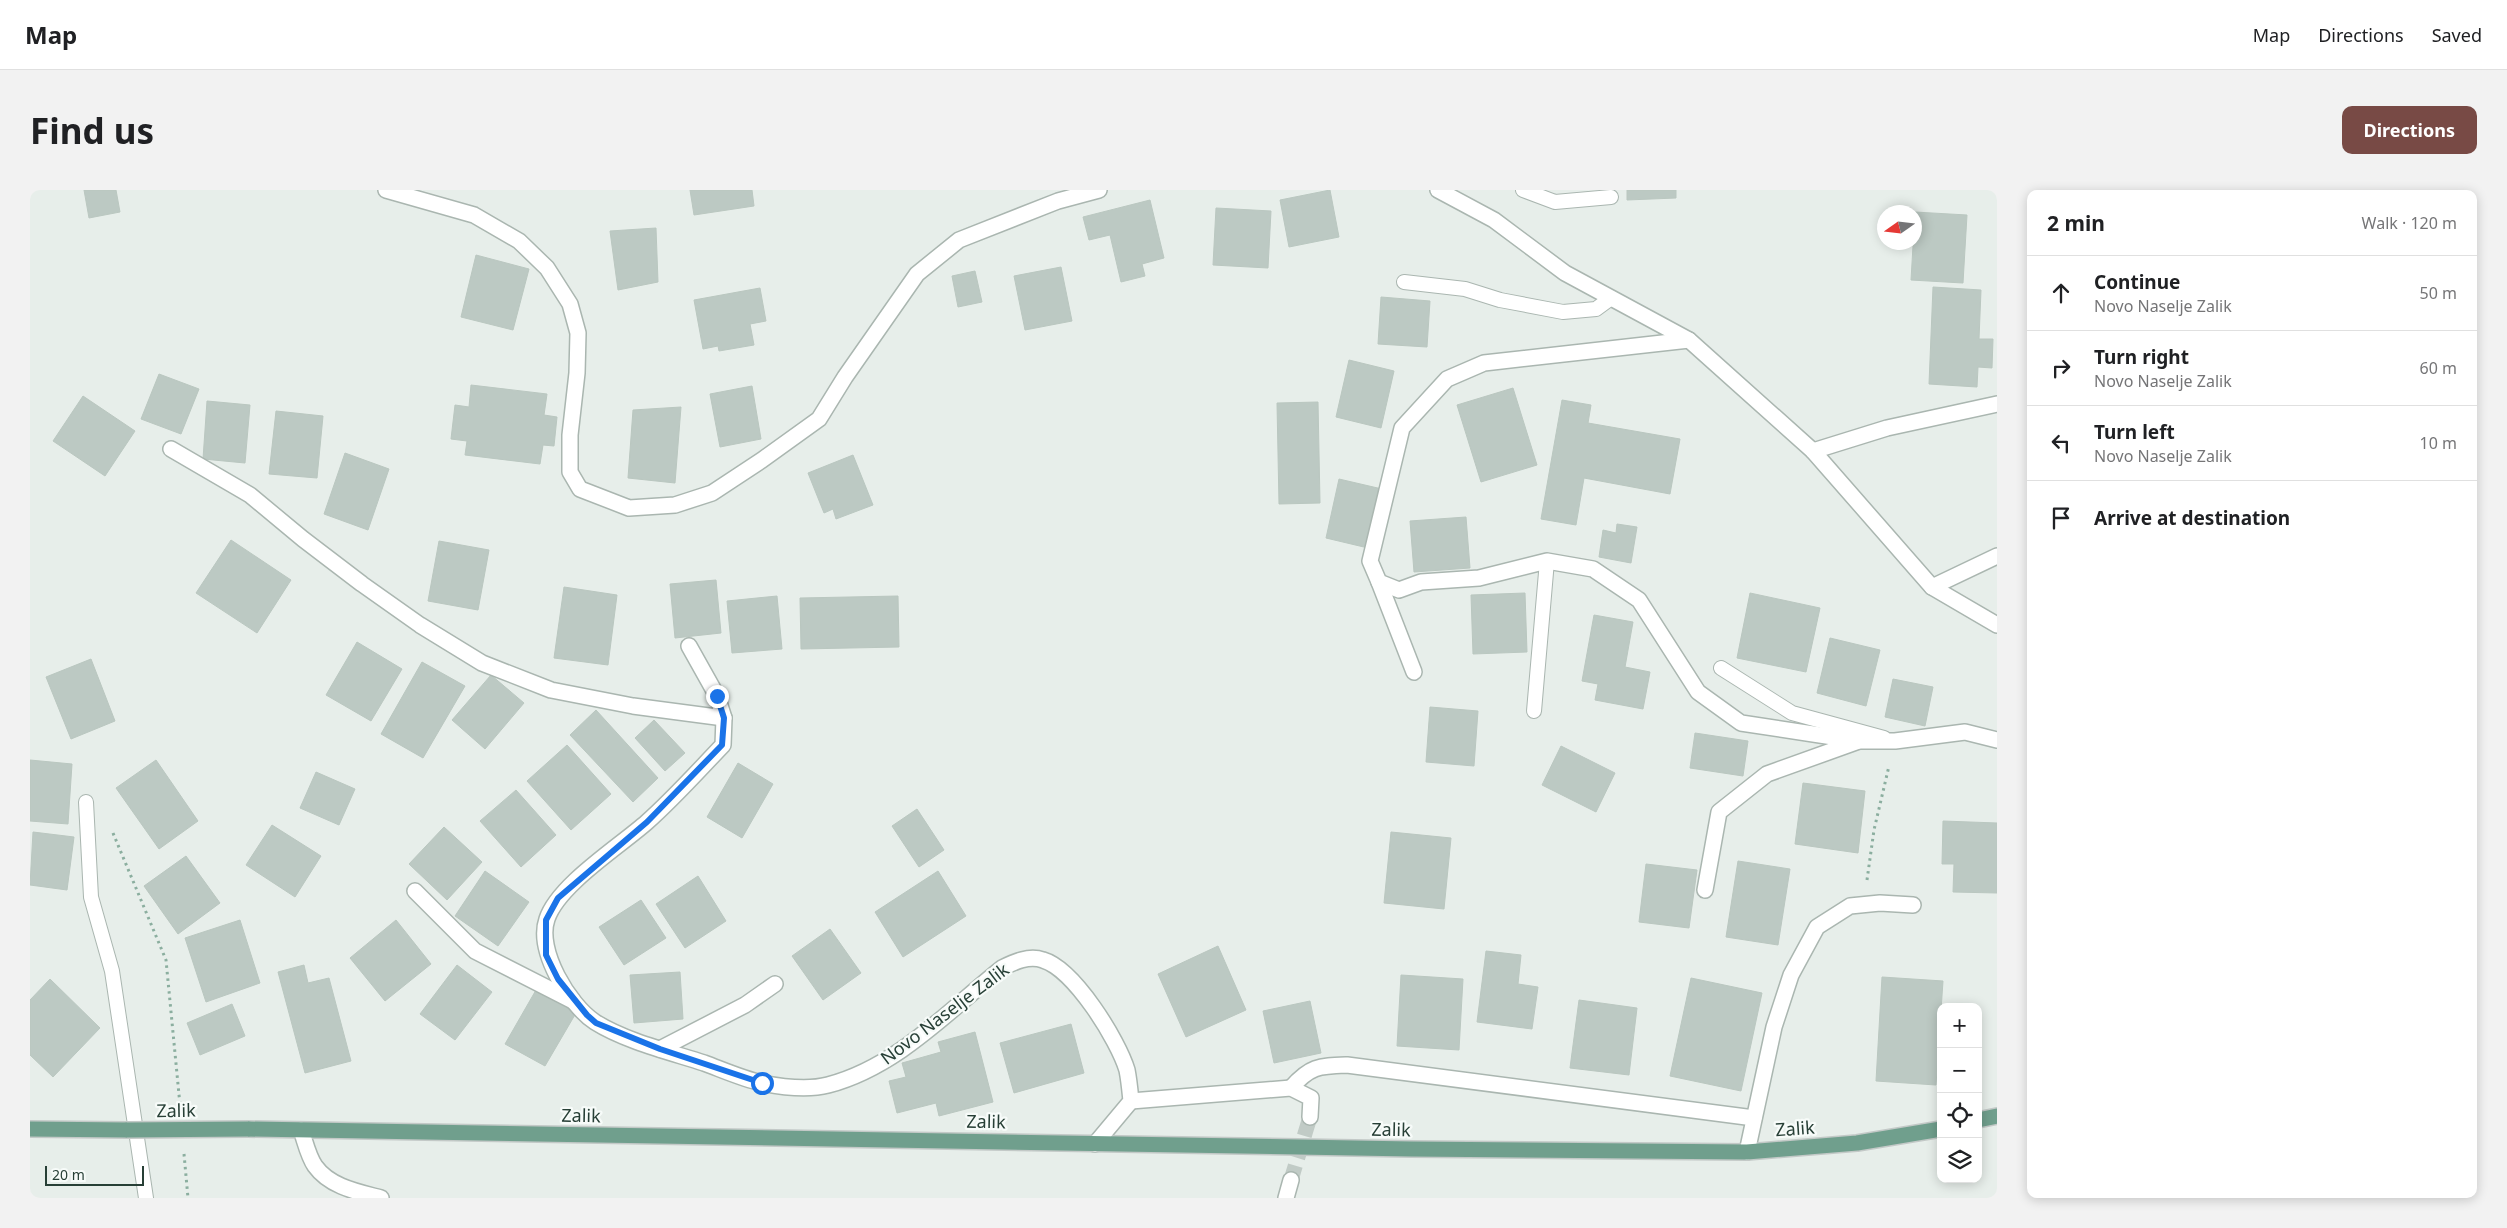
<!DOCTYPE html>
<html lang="en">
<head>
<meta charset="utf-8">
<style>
  body { margin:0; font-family:"Noto Sans",sans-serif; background:#f2f2f2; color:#202124 }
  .controls { position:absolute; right:15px; bottom:15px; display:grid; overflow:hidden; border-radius:10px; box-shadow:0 2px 12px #0003 }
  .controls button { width:45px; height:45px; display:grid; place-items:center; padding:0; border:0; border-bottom:1px solid #e0e0e0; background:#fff; color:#202124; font:25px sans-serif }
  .compass { position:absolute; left:1847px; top:15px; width:45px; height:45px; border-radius:50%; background:#fff; box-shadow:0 2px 12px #0003; rotate:256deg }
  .scale { position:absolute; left:15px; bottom:12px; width:99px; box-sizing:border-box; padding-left:5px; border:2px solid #273f36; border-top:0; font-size:14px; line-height:18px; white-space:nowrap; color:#273f36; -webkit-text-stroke:4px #f7fbf9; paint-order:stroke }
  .stop { position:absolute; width:15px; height:15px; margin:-11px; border:4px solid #1a73e8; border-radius:50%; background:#fff }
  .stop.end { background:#1a73e8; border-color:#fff; box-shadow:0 1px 5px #0008 }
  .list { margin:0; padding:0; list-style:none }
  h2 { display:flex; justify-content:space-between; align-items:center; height:65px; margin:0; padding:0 20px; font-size:21px }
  h2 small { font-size:16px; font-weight:400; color:#757577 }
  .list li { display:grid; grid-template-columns:32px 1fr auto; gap:15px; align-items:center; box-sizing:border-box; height:75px; padding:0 20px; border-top:1px solid #e0e0e0 }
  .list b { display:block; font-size:19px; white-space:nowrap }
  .list p { margin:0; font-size:16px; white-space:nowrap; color:#757577 }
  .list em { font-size:16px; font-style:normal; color:#757577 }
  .icon { flex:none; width:28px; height:28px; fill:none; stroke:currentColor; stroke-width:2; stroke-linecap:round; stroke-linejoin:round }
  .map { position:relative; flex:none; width:1967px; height:1008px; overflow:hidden; border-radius:10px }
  header { display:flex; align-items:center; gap:30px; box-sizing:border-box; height:70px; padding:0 25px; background:#fff; border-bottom:1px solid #e0e0e0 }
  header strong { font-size:24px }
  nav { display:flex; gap:28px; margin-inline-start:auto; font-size:18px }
  .intro { display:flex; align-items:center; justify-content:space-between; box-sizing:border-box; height:120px; padding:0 30px }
  h1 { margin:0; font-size:35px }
  .button { padding:12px 22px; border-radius:10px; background:#784a45; color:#fff; font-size:18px; font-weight:700 }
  main { display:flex; gap:30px; padding:0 30px }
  aside { flex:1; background:#fff; border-radius:10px; box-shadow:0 2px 12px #0003 }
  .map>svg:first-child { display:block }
  .building { fill:#bcc9c3; stroke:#bac7c0 }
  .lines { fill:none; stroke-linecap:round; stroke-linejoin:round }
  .minor-tunnel { stroke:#c1cbc6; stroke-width:15; stroke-dasharray:15 8; stroke-linecap:butt }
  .service-casing { stroke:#aab6b0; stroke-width:16 }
  .minor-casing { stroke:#aab6b0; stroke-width:18 }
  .tertiary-casing { stroke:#aab6b0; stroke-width:18 }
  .primary-casing { stroke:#c3c9c7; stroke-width:18 }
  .path { stroke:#8bae9f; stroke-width:3; stroke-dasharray:2.5 4; stroke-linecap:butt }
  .service { stroke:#fff; stroke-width:14 }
  .minor { stroke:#fff; stroke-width:15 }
  .tertiary { stroke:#fff; stroke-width:15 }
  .primary { stroke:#709f8d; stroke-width:15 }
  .primary-bridge-casing { stroke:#c3c9c7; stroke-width:18; stroke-linecap:butt }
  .primary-bridge { stroke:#709f8d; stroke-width:15 }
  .route { stroke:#1a73e8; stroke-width:6 }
  .labels { text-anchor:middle; stroke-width:4.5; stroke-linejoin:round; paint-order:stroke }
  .street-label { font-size:18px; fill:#273f36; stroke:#f7fbf9 }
</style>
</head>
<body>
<header>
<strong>Map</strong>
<nav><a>Map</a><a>Directions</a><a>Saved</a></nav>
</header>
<div class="intro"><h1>Find us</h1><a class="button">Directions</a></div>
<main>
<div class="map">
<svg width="1967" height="1008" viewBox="0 0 1967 1008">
  <rect width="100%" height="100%" fill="#e7eeea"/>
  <!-- building -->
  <g class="building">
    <polygon points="54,0 86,0 90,22 59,28"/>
    <polygon points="660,0 722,0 724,16 664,25"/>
    <polygon points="1300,0 1309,47 1259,57 1250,10"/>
    <polygon points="1597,0 1646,0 1646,8 1597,10"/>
    <polygon points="1120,10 1134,68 1112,74 1115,86 1091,92 1080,45 1059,50 1053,27"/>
    <polygon points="1186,18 1241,21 1238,78 1183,75"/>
    <polygon points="1885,22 1937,25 1933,93 1881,90"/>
    <polygon points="626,38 628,92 588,100 580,41"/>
    <polygon points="446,65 499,79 483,140 431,127"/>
    <polygon points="1031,77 1042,131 995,140 984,86"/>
    <polygon points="945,81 952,112 928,117 922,86"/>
    <polygon points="1903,97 1951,100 1949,149 1963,149 1962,178 1948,177 1947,197 1899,194"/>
    <polygon points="730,98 736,131 720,134 724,155 689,161 688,156 673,159 664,110"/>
    <polygon points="1351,107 1400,111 1397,157 1348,154"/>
    <polygon points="1319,170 1364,181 1351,238 1306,227"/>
    <polygon points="129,184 169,199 151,244 111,229"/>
    <polygon points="441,195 517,204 514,225 527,227 524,256 513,255 510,274 435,265 437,251 421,249 425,215 439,217"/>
    <polygon points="722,196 731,249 690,257 680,204"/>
    <polygon points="1483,198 1507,275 1451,292 1427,215"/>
    <polygon points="53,206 105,241 75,286 23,251"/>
    <polygon points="1532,210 1561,215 1558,233 1650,249 1640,304 1554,288 1546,335 1511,329"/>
    <polygon points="177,211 220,215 215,273 173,269"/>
    <polygon points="1288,212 1290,313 1249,314 1247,213"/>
    <polygon points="651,217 645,293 598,288 603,220"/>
    <polygon points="246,221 293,226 287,288 239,284"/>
    <polygon points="315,263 359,279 338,340 294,324"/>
    <polygon points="823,265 843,315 806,329 803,319 794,323 778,283"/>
    <polygon points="1309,289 1352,299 1338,358 1296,348"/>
    <polygon points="1436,327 1440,378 1384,382 1380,331"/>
    <polygon points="1587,334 1607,337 1601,373 1569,367 1573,340 1586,343"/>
    <polygon points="201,350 261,390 227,443 166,403"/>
    <polygon points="409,351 459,360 448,420 398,411"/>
    <polygon points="686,390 691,443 645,448 640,394"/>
    <polygon points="534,397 587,405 578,475 524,468"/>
    <polygon points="1495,403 1497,462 1443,464 1441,405"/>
    <polygon points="1720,403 1790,418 1776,482 1707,468"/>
    <polygon points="747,406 752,459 702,463 697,411"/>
    <polygon points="868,406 869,457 771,459 770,408"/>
    <polygon points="1564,425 1603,432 1595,477 1620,482 1613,519 1565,510 1568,494 1552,491"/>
    <polygon points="1800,448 1850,460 1836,516 1787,503"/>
    <polygon points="327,452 372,479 341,531 296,505"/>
    <polygon points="61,469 85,531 41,549 16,487"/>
    <polygon points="392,472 435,496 393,568 351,544"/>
    <polygon points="461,485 494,513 455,559 422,530"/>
    <polygon points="1863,489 1903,497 1895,536 1855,527"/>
    <polygon points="1400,517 1448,521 1444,576 1396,572"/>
    <polygon points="566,520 628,588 603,612 540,545"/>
    <polygon points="624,530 655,563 635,581 605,548"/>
    <polygon points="1665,543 1718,551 1713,586 1660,578"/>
    <polygon points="537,555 581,604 541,640 497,591"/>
    <polygon points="1531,556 1585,583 1566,622 1512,595"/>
    <polygon points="0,570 42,574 38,634 0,631"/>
    <polygon points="126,570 168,631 129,659 86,598"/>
    <polygon points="708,573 743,594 712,648 677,627"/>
    <polygon points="286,582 325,599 309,635 270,618"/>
    <polygon points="1773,593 1835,601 1828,663 1765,654"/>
    <polygon points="486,600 526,645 491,677 450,631"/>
    <polygon points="887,619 914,660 889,677 862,636"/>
    <polygon points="1913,631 1967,633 1967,703 1923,702 1924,674 1912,674"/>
    <polygon points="242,635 291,666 265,707 216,675"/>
    <polygon points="414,637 452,672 417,710 379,674"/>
    <polygon points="3,642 44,647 37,700 0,695"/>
    <polygon points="1361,642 1421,648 1414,719 1354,713"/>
    <polygon points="156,666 190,713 148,744 114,696"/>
    <polygon points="1708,671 1760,679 1748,755 1696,747"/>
    <polygon points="1616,674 1667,680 1659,738 1609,732"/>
    <polygon points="455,681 499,712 468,756 425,726"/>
    <polygon points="908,681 936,726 873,767 845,722"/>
    <polygon points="668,686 696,731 655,758 626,714"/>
    <polygon points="611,710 636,748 594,775 569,737"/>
    <polygon points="210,730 230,793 176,812 155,748"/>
    <polygon points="366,730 401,774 355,811 320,768"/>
    <polygon points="800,739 831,783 793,810 762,766"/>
    <polygon points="1188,756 1216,820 1156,847 1128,784"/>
    <polygon points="1456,761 1491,765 1488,794 1508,797 1502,839 1447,832"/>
    <polygon points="274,775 278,793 299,788 321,871 275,883 248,782"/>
    <polygon points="427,775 462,802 425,850 390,824"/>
    <polygon points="650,782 653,829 604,833 600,785"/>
    <polygon points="1371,785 1433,789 1429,860 1367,856"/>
    <polygon points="1852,787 1913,791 1906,895 1846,891"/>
    <polygon points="1661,788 1732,803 1711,901 1640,886"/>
    <polygon points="20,789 70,838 23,887 0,865 0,810"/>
    <polygon points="506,800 546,823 515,876 475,854"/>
    <polygon points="1549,810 1607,818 1599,885 1540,878"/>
    <polygon points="1280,811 1291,863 1244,873 1233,821"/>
    <polygon points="202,814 215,846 170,865 157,833"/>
    <polygon points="1041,834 1054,883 984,903 970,853"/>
    <polygon points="945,842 963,912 909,926 906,913 867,923 859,891 876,887 872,873 911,862 908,852"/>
  </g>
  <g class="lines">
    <!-- minor-tunnel -->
    <polyline class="minor-tunnel" points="1261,990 1280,927"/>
    <!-- service casing -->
    <g class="service-casing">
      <g id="service">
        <polyline points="1493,0 1525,12 1581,7"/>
        <polyline points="1374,92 1435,99 1470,110 1533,122 1566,119 1581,108"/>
        <polyline points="1691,478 1762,523 1854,548"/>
        <polyline points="1504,521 1517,371"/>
        <polyline points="56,612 61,707 82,781 116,1008"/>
      </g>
    </g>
    <!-- minor casing -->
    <g class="minor-casing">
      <g id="minor">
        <polyline points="356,0 444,25 489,51 517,78 540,114 548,143 547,183 540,245 540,282 550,299 599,318 645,315 682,303 732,270 789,229 815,187 887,84 929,50 1028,11 1069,0"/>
        <polyline points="1659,150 1454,173 1417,189 1372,238 1340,371 1349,392 1369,400 1391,392 1449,388 1517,371 1563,379 1609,410 1668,502 1711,533 1829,551"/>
        <polyline points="141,259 220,305 273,349 332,394 390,435 452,473 521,500 603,516 694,528"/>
        <polyline points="1783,261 1857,238 1967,214"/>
        <polyline points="1349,392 1384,482"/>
        <polyline points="1902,397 1967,366"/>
        <path d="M 659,456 L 687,506 L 694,528 L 693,555 C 668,581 644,608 617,632 C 590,656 528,695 517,729 C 506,760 539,815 565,832 C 595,851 640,862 674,873 C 693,880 713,889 732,893 C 752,897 779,900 798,895 C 867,877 918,821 972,778 C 984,772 999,765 1013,770 C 1044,779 1088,850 1097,880 C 1099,890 1100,901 1101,911 L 1065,954"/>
        <polyline points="1675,700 1689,622 1737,584 1829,551 1865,551 1935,542 1967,550"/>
        <polyline points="385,701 445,761 543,811"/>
        <polyline points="630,859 715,815 745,794"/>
        <path d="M 1261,898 C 1280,876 1289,876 1317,875 L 1724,928"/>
        <polyline points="1101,911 1261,898 1281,908 1280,927"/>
        <path d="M 271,940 C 275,951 278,966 285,976 C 300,997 328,1002 351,1008"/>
        <polyline points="1717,962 1744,837 1761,785 1787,737 1820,716 1850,713 1883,715"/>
        <polyline points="1256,1008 1261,990"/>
      </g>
    </g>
    <!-- tertiary casing -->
    <g class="tertiary-casing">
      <polyline id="tertiary" points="1408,0 1464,30 1535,83 1659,150 1783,261 1902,397 1967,435"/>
    </g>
    <!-- primary casing -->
    <g class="primary-casing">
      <g id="primary">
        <polyline points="1948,930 1967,926"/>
        <polyline points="0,939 97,940"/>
        <polyline points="218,939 1381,959 1717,962 1827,953 1911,939"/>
      </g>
    </g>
    <!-- path -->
    <g class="path">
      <polyline points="83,643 136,770 150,915"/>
      <polyline points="1837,690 1844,640 1859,576"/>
      <polyline points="154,964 158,1008"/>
    </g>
    <!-- service -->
    <use href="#service" class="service"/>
    <!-- minor -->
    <use href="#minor" class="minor"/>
    <!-- tertiary -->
    <use href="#tertiary" class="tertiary"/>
    <!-- primary -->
    <use href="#primary" class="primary"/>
    <!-- primary-bridge casing -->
    <g class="primary-bridge-casing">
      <polyline id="primary-bridge" points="97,940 218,939"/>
    </g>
    <!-- primary-bridge -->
    <use href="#primary-bridge" class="primary-bridge"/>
  </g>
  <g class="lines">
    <!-- route -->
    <polyline class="route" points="687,506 694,528 692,555 617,632 528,708 516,730 516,765 528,789 557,825 566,833 630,859 732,893"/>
  </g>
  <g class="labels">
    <!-- street labels -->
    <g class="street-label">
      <text transform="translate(915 824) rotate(-37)" y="6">Novo Naselje Zalik</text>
      <text transform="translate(146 921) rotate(-1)" y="6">Zalik</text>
      <text transform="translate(551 926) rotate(1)" y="6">Zalik</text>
      <text transform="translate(956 932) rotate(1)" y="6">Zalik</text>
      <text transform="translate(1765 939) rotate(-4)" y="6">Zalik</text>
      <text transform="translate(1361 940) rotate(1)" y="6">Zalik</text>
    </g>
  </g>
</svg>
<div class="controls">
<button>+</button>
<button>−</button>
<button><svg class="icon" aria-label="locate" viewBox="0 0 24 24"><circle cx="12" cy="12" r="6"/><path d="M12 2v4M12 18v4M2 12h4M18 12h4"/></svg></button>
<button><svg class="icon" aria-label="layers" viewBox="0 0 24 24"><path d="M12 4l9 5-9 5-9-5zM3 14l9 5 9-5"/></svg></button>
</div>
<svg class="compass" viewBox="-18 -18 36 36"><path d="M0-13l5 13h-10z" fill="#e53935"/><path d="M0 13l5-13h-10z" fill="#757577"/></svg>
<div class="scale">20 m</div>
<div class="stop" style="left:732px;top:893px"></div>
<div class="stop end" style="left:687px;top:506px"></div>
</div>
<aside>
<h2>2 min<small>Walk · 120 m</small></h2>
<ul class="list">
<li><svg class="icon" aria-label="ahead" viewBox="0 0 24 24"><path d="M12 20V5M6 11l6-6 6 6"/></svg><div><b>Continue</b><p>Novo Naselje Zalik</p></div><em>50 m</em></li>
<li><svg class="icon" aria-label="right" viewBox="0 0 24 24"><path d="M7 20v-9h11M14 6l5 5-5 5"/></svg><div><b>Turn right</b><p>Novo Naselje Zalik</p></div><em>60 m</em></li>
<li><svg class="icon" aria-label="left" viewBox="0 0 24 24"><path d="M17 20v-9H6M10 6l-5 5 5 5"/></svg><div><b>Turn left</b><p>Novo Naselje Zalik</p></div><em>10 m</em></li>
<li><svg class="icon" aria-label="arrive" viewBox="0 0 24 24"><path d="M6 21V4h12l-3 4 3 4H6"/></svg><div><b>Arrive at destination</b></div></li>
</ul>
</aside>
</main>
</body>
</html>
